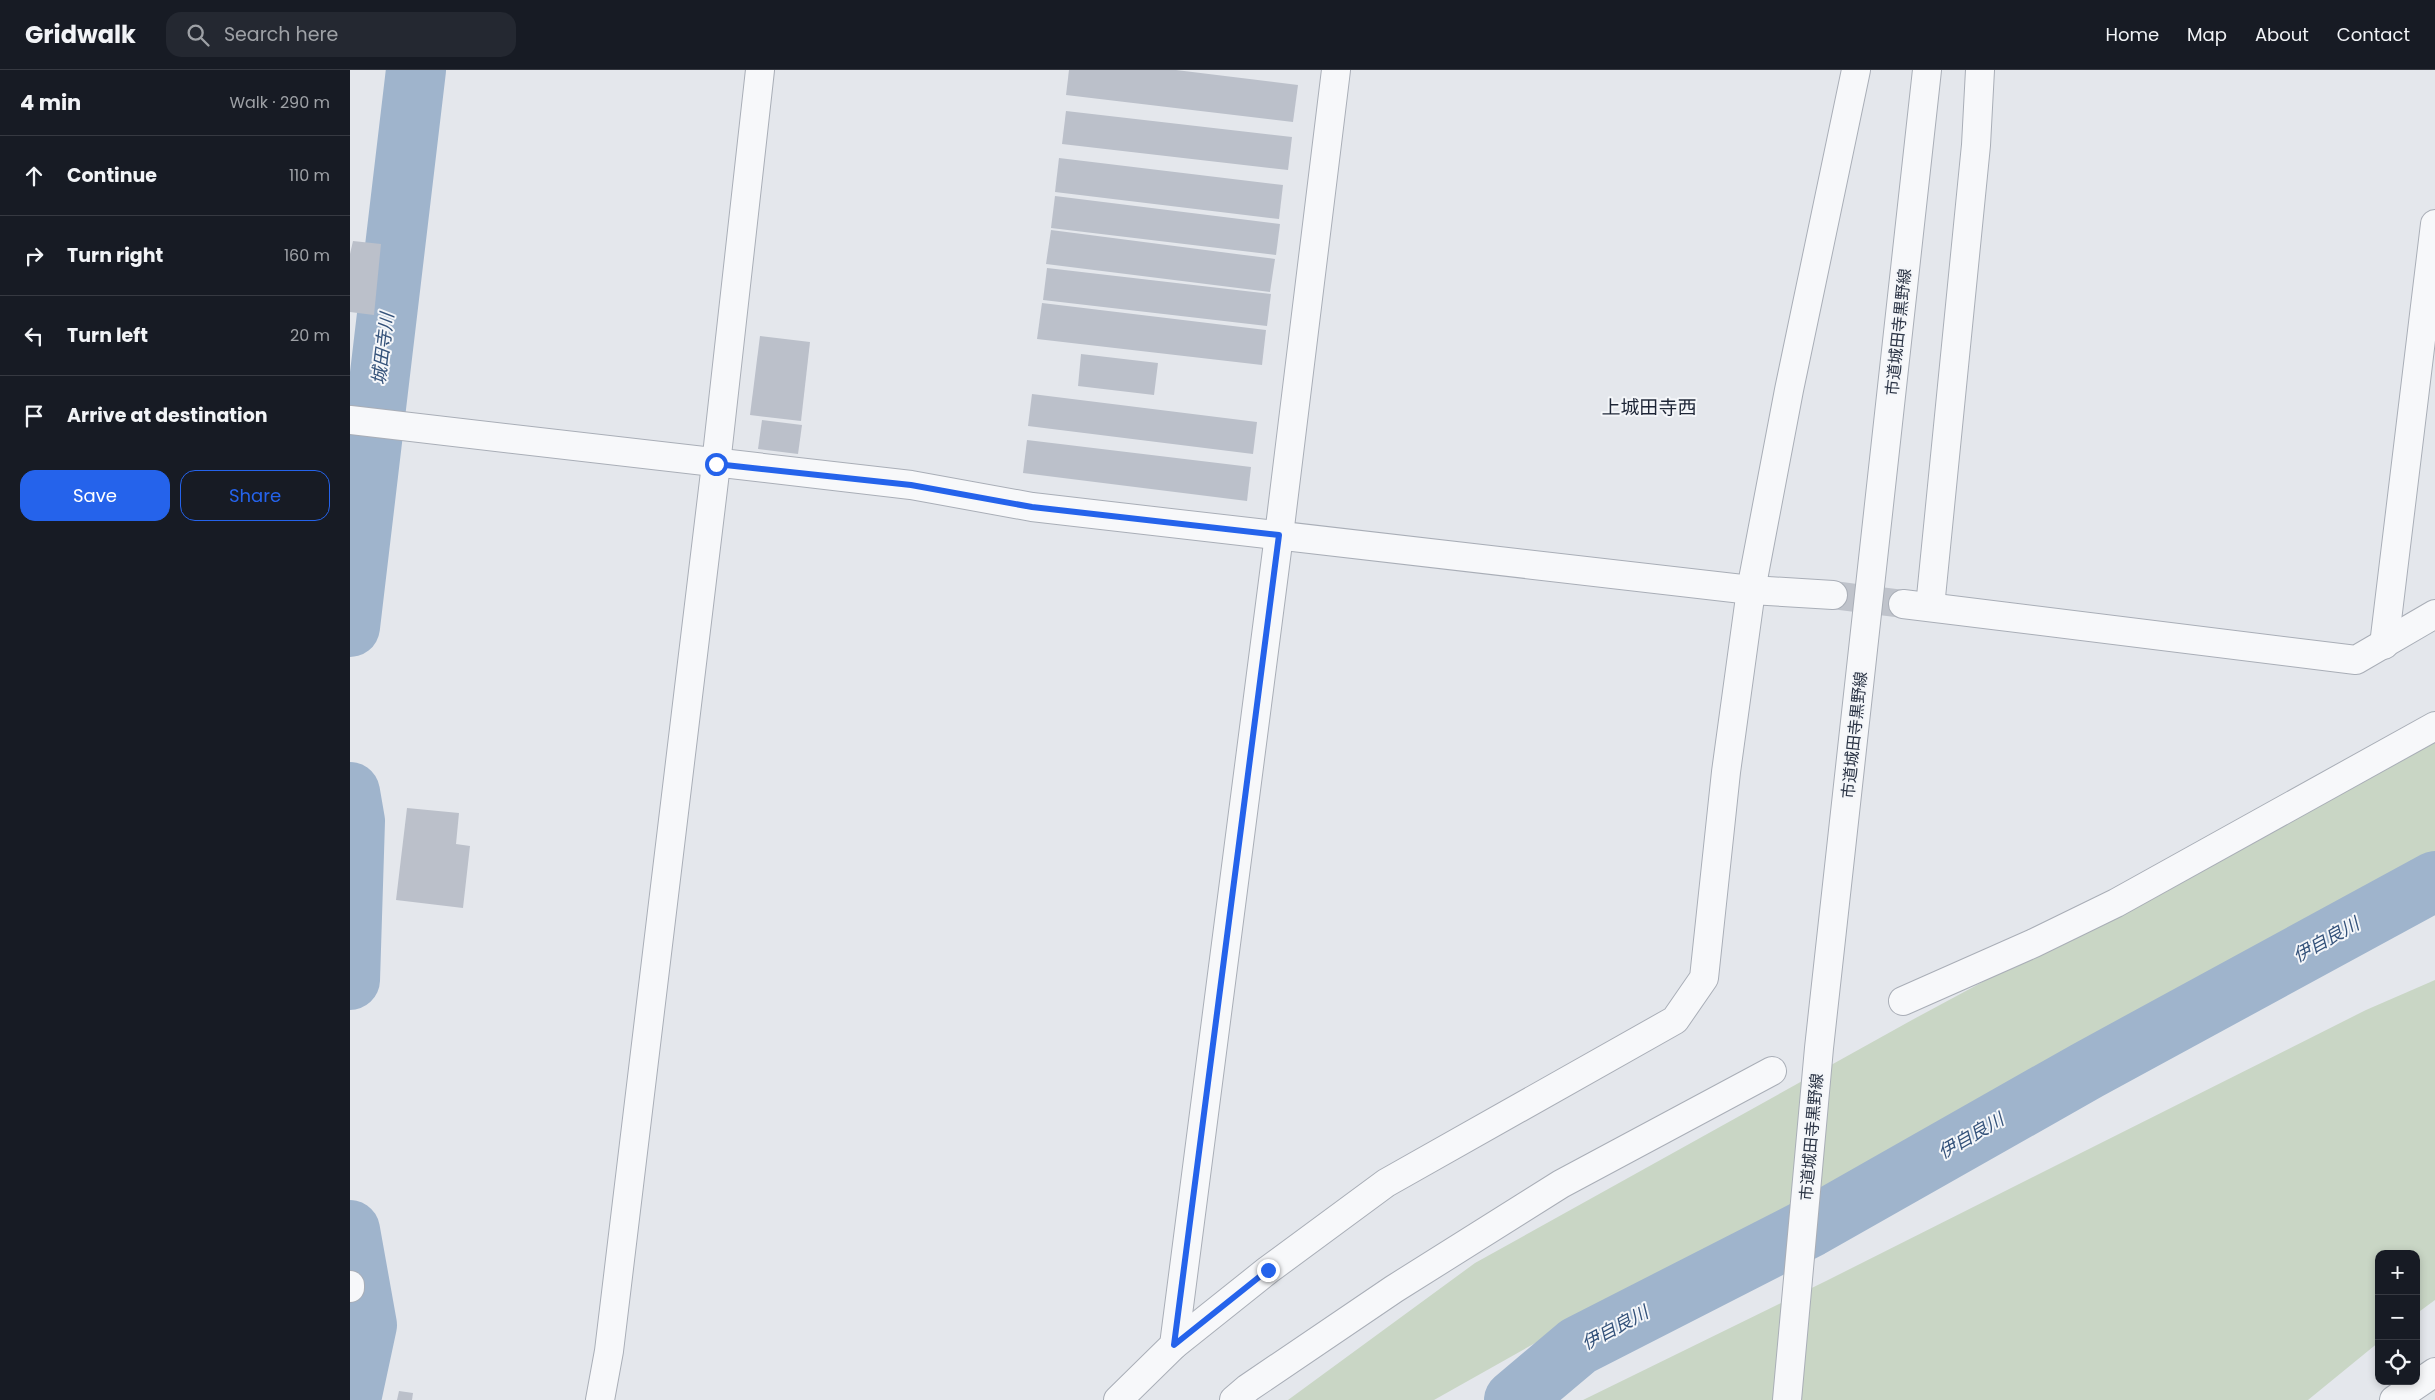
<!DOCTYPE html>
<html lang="en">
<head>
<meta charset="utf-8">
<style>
  body { margin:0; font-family:Poppins,"Noto Sans JP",sans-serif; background:#242831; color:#f1f3f6 }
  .controls { position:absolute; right:15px; bottom:15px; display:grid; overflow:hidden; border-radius:10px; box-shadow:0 2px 8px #0003 }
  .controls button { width:45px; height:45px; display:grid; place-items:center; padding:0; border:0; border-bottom:1px solid #363941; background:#171b24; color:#f1f3f6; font:25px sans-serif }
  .stop { position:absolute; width:15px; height:15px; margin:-11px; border:4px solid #2563eb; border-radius:50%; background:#fff }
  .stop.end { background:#2563eb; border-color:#fff; box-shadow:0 1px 5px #0008 }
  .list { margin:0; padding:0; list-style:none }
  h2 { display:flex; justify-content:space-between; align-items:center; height:65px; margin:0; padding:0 20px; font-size:21px }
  h2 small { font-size:16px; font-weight:400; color:#9ea1a6 }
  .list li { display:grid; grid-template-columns:32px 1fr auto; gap:15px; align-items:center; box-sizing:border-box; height:80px; padding:0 20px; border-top:1px solid #363941 }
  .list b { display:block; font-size:19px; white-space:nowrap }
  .list em { font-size:16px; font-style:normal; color:#9ea1a6 }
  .actions { display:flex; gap:10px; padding:15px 20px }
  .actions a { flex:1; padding:11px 0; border:1px solid #2563eb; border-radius:15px; text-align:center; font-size:18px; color:#2563eb }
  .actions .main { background:#2563eb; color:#fff }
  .icon { flex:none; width:28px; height:28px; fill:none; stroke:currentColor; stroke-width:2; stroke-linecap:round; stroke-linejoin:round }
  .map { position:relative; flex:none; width:2085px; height:1330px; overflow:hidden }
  header { display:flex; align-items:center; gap:30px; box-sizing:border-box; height:70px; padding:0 25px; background:#171b24; border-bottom:1px solid #363941 }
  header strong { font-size:24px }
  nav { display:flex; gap:28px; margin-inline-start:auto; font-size:18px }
  .search { width:350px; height:45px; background:#242831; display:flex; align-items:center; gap:12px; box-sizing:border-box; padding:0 18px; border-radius:15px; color:#9ea1a6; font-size:19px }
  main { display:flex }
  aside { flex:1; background:#171b24 }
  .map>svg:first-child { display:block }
  .green { fill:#c9d6c5 }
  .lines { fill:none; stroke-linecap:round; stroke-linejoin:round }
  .river { stroke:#9fb4cc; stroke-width:60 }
  .building { fill:#bbc0ca }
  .minor-tunnel { stroke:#bfc3cb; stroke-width:28; stroke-dasharray:28 14; stroke-linecap:butt }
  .minor-casing { stroke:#a9aeb7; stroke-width:30 }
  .minor { stroke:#f7f8fa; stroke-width:28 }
  .route { stroke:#2563eb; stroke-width:6 }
  .labels { text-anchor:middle; stroke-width:4; stroke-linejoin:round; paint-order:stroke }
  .street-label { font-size:16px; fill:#2b3445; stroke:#f4f6f9 }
  .water-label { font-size:18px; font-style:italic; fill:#34527a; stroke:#f4f6f9 }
  .quarter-label { font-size:19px; fill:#1d2536; stroke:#f4f6f9 }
</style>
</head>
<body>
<header>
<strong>Gridwalk</strong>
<div class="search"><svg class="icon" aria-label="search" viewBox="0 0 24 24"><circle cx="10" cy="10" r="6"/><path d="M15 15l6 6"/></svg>Search here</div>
<nav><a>Home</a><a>Map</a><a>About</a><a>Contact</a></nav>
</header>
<main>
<aside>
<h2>4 min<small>Walk · 290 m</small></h2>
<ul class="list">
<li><svg class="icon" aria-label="ahead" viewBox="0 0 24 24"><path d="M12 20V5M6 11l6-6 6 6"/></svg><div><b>Continue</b></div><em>110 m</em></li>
<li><svg class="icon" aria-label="right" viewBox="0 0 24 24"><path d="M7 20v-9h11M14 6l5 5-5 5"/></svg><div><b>Turn right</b></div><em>160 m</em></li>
<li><svg class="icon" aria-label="left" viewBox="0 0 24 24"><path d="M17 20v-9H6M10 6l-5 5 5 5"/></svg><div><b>Turn left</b></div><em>20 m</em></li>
<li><svg class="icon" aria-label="arrive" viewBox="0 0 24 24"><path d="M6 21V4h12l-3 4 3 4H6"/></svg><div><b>Arrive at destination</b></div></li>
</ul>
<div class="actions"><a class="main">Save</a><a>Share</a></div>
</aside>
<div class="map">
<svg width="2085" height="1330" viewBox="0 0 2085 1330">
  <rect width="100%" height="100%" fill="#e4e7ec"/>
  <!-- green -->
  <g class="green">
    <polygon points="2085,668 2085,801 1822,934 1683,1016 1299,1209 1084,1330 938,1330 1125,1193 1562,950"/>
    <polygon points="2085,910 2085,1230 2066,1244 2066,1184 2029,1184 2029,1272 1958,1330 1233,1330 1476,1211 2016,940"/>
  </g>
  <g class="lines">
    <!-- river -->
    <g class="river">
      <polyline points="0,557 66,0"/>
      <polyline points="0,722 5,751 0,910"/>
      <polyline points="0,1160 17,1255 2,1325"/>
      <polyline points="1164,1330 1228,1276 1461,1157 1738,1000 2085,811"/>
    </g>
  </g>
  <!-- building -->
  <g class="building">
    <polygon points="719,0 826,0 948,15 943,52 716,25"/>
    <polygon points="716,41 942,67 938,100 712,74"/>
    <polygon points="709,88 933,115 929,149 705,122"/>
    <polygon points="705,126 930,154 926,185 701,158"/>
    <polygon points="701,160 925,189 920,222 696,194"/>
    <polygon points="3,171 31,174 24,245 0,242 0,184"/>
    <polygon points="697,198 921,224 917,256 693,230"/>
    <polygon points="692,233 916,260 912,295 687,269"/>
    <polygon points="410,266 460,272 451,351 400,345"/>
    <polygon points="731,284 808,293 804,325 728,316"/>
    <polygon points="682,324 907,352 903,384 678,356"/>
    <polygon points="412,350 452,355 448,384 408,379"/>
    <polygon points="677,370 901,397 897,431 673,403"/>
    <polygon points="57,738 109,743 106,774 120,776 113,838 46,830"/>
    <polygon points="49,1321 63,1323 62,1330 47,1330"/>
  </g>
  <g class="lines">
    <!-- minor-tunnel -->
    <polyline class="minor-tunnel" points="1483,525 1553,534"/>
    <!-- minor casing -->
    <g class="minor-casing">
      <g id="minor">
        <polyline points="0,350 561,415 682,437 1401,520 1483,525"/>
        <polyline points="1553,534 2006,590 2085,544"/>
        <polyline points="1580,537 1626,75 1630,0"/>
        <polyline points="2034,575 2085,154"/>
        <polyline points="1553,931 1684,873 1766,833 2085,656"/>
        <polyline points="0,1215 0,1218"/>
        <polyline points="824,1275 918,1200 1036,1113 1325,950 1354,908 1376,702 1401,520 1439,320 1506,0"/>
        <polyline points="250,1330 259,1281 366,394 410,0"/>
        <polyline points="768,1330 824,1275 929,465 986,0"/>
        <polyline points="884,1330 898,1318 1044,1219 1211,1114 1422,1001"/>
        <polyline points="1437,1330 1469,978 1577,0"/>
        <polyline points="2044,1330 2085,1302"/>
      </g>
    </g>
    <!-- minor -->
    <use href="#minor" class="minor"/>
  </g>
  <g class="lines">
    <!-- route -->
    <polyline class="route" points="366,394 561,415 682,437 929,465 824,1275 918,1200"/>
  </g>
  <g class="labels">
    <!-- street labels -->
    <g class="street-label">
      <text transform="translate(1548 262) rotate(-84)" y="6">市道城田寺黒野線</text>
      <text transform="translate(1504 665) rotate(-84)" y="6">市道城田寺黒野線</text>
      <text transform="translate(1461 1067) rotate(-85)" y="6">市道城田寺黒野線</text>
    </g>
    <!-- water labels -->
    <g class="water-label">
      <text transform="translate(33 279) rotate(-83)" y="6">城田寺川</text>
      <text transform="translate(1976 870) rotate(-29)" y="6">伊自良川</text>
      <text transform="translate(1621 1066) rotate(-30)" y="6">伊自良川</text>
      <text transform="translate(1265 1258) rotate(-28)" y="6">伊自良川</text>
    </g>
    <!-- quarter labels -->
    <g class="quarter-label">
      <text x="1299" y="344">上城田寺西</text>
    </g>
  </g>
</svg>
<div class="controls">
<button>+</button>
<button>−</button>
<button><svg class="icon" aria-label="locate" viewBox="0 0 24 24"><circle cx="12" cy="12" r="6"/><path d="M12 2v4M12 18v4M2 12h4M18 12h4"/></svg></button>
</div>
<div class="stop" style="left:366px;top:394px"></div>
<div class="stop end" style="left:918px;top:1200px"></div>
</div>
</main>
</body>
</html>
